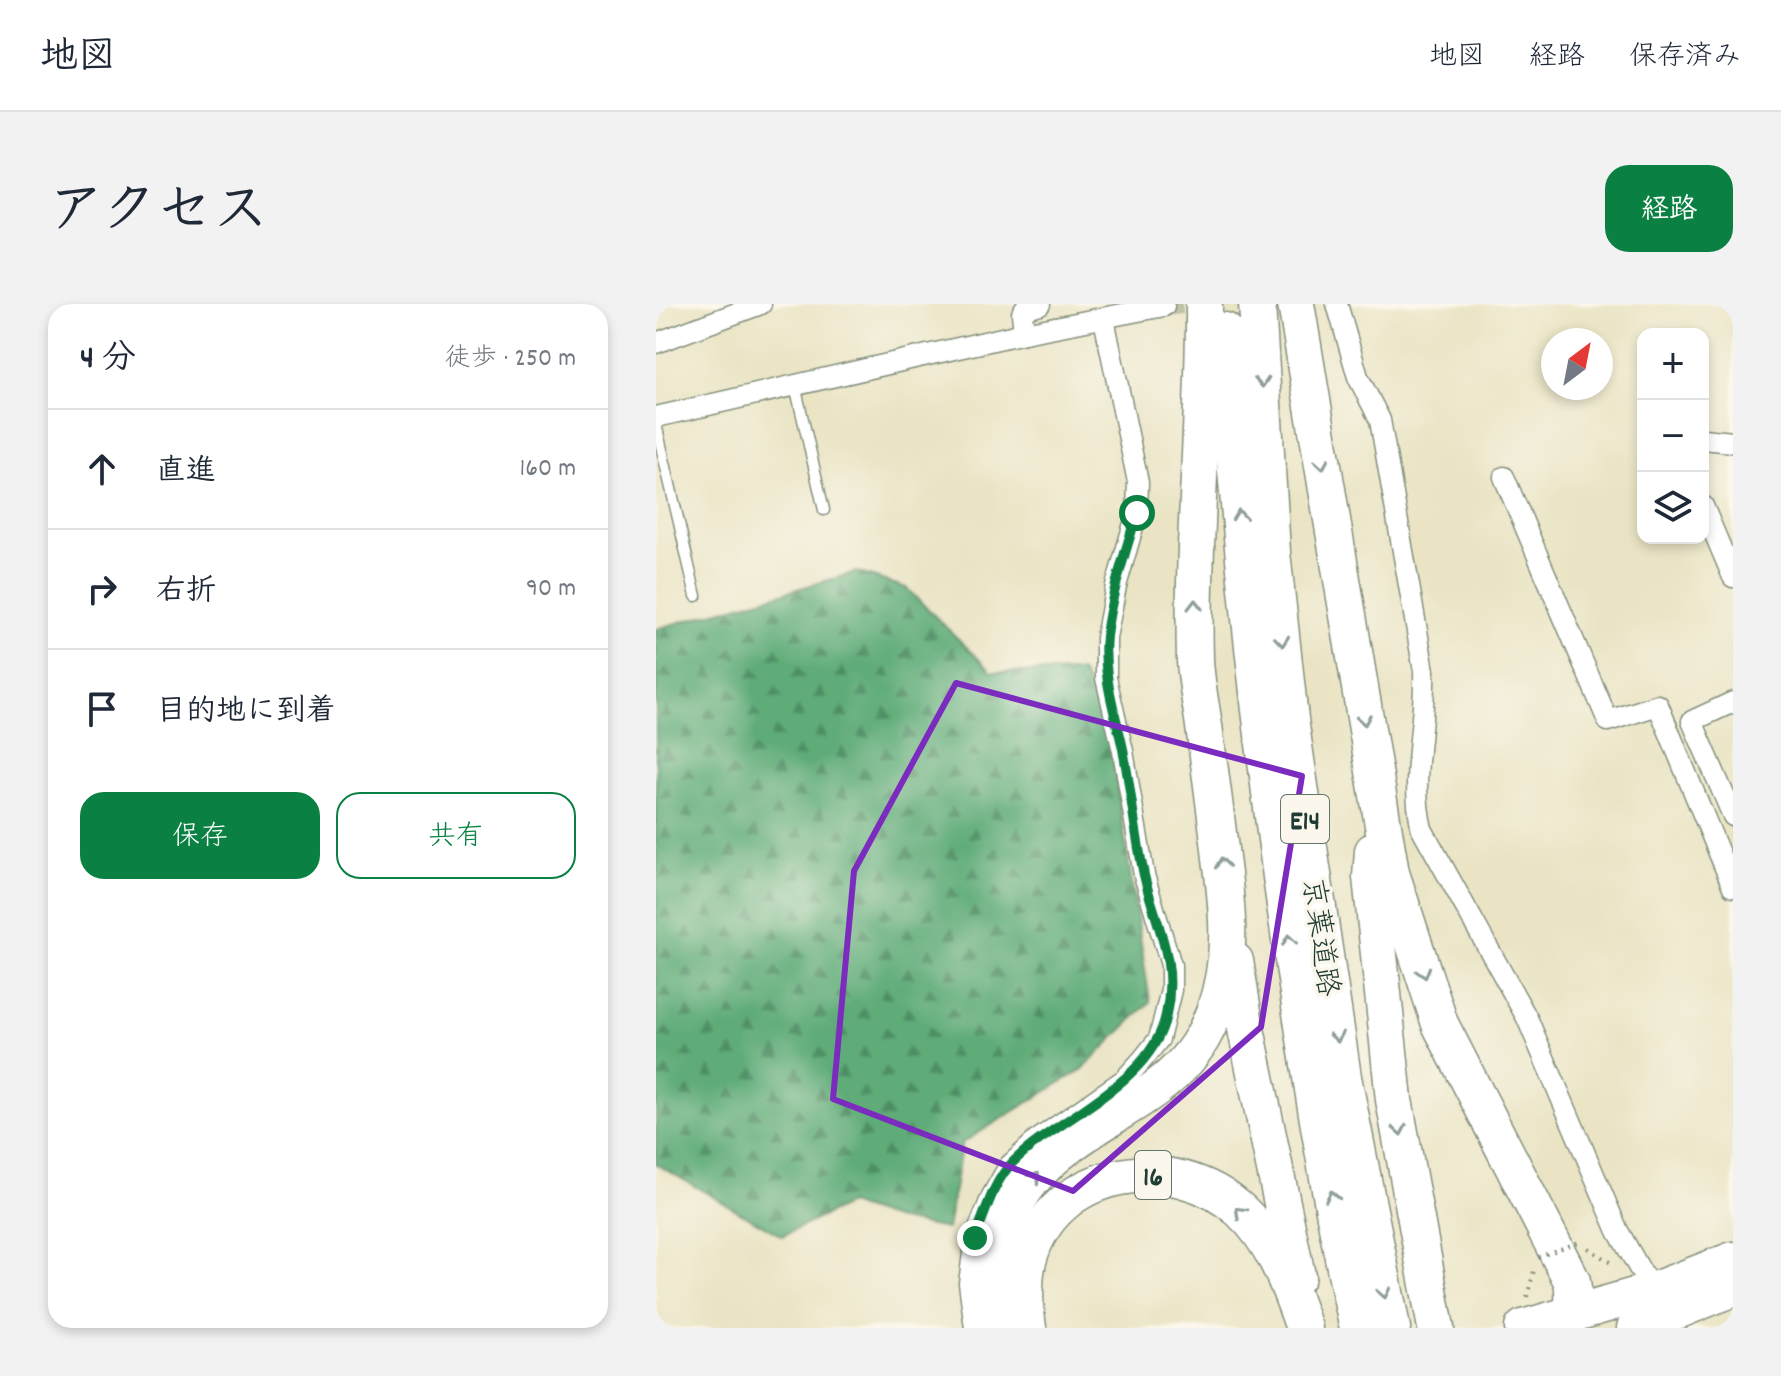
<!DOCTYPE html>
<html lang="ja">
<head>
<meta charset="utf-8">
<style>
  body { margin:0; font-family:Dekko,"Klee One",sans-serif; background:#f2f2f3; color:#1f2937 }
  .controls { position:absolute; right:24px; top:24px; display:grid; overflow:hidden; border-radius:16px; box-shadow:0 4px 12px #0003 }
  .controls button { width:72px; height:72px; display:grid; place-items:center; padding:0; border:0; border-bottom:2px solid #e0e1e3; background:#fff; color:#1f2937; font:40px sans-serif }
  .compass { position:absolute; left:885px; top:24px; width:72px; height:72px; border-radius:50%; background:#fff; box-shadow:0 4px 12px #0003; rotate:32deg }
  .stop { position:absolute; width:24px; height:24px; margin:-18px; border:6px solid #0b8043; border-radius:50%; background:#fff }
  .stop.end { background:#0b8043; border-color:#fff; box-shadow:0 2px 8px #0008 }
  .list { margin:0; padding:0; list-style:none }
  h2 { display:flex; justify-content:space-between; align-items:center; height:104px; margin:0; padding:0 32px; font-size:34px }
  h2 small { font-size:26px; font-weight:400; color:#747a83 }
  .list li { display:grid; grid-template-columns:52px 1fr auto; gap:24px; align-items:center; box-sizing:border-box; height:120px; padding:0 32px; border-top:2px solid #e0e1e3 }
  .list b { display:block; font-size:30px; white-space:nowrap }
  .list em { font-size:26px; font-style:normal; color:#747a83 }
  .actions { display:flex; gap:16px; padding:24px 32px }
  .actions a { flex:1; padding:18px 0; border:2px solid #0b8043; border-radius:24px; text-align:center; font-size:28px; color:#0b8043 }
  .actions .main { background:#0b8043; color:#fff }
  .icon { flex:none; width:44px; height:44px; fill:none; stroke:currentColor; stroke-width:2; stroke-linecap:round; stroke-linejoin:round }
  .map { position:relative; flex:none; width:1077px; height:1024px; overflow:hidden; border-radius:24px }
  header { display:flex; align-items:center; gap:48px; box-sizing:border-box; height:112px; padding:0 40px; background:#fff; border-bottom:2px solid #e0e1e3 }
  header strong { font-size:38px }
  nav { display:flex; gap:44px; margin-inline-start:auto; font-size:28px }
  .intro { display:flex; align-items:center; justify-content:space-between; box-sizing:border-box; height:192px; padding:0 48px }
  h1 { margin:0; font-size:56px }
  .button { padding:20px 36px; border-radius:24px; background:#0b8043; color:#fff; font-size:28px; font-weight:700 }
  main { display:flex; gap:48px; padding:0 48px }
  aside { flex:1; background:#fff; border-radius:24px; box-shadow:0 4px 12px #0003 }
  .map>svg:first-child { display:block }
  .forest { fill:url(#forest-firs); stroke:#3e7456; stroke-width:2 }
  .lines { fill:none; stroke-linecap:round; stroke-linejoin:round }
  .street-tunnel { stroke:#c1c3a7; stroke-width:20; stroke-dasharray:20 10; stroke-linecap:butt }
  .lane-casing { stroke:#84907c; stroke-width:13 }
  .street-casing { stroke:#84907c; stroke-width:23 }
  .highway-casing { stroke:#84907c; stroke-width:39 }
  .path { stroke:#84907c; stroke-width:4; stroke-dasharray:2 6; stroke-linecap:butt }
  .lane { stroke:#fff; stroke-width:10 }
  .street { stroke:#fff; stroke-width:20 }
  .highway { stroke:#fff; stroke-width:36 }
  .path-bridge { stroke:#84907c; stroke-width:4; stroke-dasharray:2 6; stroke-linecap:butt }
  .oneway { stroke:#8f9e9a }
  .route { stroke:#0b8043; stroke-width:10 }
  .marked { fill:none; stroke:#7b2cbf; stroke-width:6; stroke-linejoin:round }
  .labels { text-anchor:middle; stroke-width:7; stroke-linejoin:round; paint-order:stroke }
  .shield { fill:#fbf7ec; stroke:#61756b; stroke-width:2 }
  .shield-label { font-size:28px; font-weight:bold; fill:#1f3d34 }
  .street-label { font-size:30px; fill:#1f3d34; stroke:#fbf7ec }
</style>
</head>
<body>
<header>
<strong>地図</strong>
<nav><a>地図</a><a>経路</a><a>保存済み</a></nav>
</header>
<div class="intro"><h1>アクセス</h1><a class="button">経路</a></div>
<main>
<aside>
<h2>4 分<small>徒歩 · 250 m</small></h2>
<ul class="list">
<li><svg class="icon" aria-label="ahead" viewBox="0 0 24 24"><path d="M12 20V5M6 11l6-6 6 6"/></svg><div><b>直進</b></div><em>160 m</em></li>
<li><svg class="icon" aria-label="right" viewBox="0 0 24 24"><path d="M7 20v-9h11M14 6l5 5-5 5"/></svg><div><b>右折</b></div><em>90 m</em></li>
<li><svg class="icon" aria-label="arrive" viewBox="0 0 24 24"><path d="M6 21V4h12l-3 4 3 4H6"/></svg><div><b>目的地に到着</b></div></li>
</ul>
<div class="actions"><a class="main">保存</a><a>共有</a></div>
</aside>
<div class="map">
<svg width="1077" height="1024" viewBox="0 0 1077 1024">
  <defs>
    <pattern id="forest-firs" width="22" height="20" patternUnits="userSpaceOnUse" patternTransform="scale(2)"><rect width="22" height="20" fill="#5eac78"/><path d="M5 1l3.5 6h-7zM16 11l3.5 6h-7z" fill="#4d8d63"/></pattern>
  </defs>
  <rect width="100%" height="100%" fill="#fbf7ec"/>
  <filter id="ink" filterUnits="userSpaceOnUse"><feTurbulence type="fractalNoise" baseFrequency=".0125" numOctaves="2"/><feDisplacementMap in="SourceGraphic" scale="16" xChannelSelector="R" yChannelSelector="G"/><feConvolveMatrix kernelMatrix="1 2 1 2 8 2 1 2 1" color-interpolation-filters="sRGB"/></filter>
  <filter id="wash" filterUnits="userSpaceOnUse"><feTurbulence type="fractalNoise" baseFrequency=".006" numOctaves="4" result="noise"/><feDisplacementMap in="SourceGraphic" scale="32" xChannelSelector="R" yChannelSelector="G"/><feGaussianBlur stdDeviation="1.8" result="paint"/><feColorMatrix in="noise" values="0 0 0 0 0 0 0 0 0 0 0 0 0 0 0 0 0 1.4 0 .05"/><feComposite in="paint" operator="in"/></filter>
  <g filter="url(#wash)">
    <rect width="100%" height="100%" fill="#eae4c4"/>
    <!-- forest -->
    <polygon class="forest" points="201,268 250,284 336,368 425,368 452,423 494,698 427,765 306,839 291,925 238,915 192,900 126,932 0,860 0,325"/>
  </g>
  <g filter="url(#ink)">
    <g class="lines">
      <!-- street-tunnel -->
      <polyline class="street-tunnel" points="508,2 526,0"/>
      <!-- lane casing -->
      <g class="lane-casing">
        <g id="lane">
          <polyline points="139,81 168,206"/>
          <polyline points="0,120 40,292"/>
        </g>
      </g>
      <!-- street casing -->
      <g class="street-casing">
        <g id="street">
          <path d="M 681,0 L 702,73 L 724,116 L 768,367 C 770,421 753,472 766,525 L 871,714 L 962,927 L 996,987"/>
          <polyline points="368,29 366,9 369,4 384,0"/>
          <polyline points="0,39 105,0"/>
          <polyline points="0,113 368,29 508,2"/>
          <polyline points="1047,135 1077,138"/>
          <polyline points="848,173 952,417 1002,401 1077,583"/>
          <polyline points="1047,202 1077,273"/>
          <polyline points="1077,398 1036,417 1077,512"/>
          <polyline points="319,1024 313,979 319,934 336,892 353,862 380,837 469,775 487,755 503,735 515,686 515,661 488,571 467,447 450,374 450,334 460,282 481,209 482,178 448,15"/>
        </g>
      </g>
      <!-- highway casing -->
      <g class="highway-casing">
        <g id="highway">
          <polyline points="601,0 616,248 634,415 687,773 736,1024"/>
          <path d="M 640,0 L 735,569 L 784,720 L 916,977 C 919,995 917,1008 909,1024"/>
          <path d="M 569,27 C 585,253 609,478 644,702 C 660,809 678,918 702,1024"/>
          <polyline points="717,547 715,573 738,796 780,1024"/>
          <polyline points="579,657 589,720 641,972"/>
          <path d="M 341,1024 C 329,958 349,894 401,851 C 459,802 530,787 558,708 C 577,656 572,607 565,554 C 560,510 554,466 548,422 C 545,400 540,378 539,356 C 536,237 549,119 548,0"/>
          <path d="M 372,1024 C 369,1003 367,978 372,957 C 397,861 519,846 585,907 C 619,939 633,982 648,1024"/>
          <polyline points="867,1024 996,987 1077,956"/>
          <polyline points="979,1024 1077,984"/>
        </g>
      </g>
      <!-- path -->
      <g class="path">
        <polyline points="932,944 958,961"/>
        <polyline points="871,993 878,967"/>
      </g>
      <!-- lane -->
      <use href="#lane" class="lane"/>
      <!-- street -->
      <use href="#street" class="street"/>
      <!-- highway -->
      <use href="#highway" class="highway"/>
      <!-- path-bridge -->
      <polyline class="path-bridge" points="882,953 923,938"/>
    </g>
    <!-- one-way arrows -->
    <defs><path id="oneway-chevron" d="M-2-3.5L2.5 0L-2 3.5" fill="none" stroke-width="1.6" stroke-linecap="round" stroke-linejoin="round" transform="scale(2)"/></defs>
    <g class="oneway">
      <use href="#oneway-chevron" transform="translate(606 78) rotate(86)"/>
      <use href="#oneway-chevron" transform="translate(666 160) rotate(81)"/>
      <use href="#oneway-chevron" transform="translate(583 211) rotate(-96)"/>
      <use href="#oneway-chevron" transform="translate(539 301) rotate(-90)"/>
      <use href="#oneway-chevron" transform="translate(626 337) rotate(84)"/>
      <use href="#oneway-chevron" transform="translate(708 416) rotate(80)"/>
      <use href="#oneway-chevron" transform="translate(566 559) rotate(-97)"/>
      <use href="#oneway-chevron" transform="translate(633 636) rotate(-99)"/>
      <use href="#oneway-chevron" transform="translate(768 669) rotate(73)"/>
      <use href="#oneway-chevron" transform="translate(681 733) rotate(82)"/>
      <use href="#oneway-chevron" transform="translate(744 826) rotate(80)"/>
      <use href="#oneway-chevron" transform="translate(379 873) rotate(-47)"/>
      <use href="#oneway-chevron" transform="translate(676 892) rotate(-101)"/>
      <use href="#oneway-chevron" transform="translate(584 908) rotate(-136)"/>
      <use href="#oneway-chevron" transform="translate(728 989) rotate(78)"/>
    </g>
  </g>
  <g class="lines" filter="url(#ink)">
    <!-- route -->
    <path class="route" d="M 319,934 C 329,910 337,878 356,859 C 403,812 495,781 510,711 C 522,656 500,623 488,571 C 479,529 475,487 467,445 C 459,408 446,371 450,332 C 455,290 469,250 481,209"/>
  </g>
  <!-- marked area -->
  <path class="marked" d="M 300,379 L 646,472 L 605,723 L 417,887 L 177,795 L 198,567 Z"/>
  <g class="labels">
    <!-- shield labels -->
    <g class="shield">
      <rect x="625" y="491" width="48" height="48" rx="6"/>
      <rect x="479" y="847" width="36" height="48" rx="6"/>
    </g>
    <g class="shield-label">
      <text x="649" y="525">E14</text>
      <text x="497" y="881">16</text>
    </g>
    <!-- street labels -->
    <g class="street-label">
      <text transform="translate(666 633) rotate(82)" y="10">京葉道路</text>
    </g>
  </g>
</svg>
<div class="controls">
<button>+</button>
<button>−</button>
<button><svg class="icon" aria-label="layers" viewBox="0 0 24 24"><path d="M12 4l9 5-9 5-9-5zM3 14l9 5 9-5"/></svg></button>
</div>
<svg class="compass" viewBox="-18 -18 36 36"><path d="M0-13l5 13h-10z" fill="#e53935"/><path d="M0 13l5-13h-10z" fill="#747a83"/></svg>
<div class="stop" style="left:481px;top:209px"></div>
<div class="stop end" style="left:319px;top:934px"></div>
</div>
</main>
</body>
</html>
